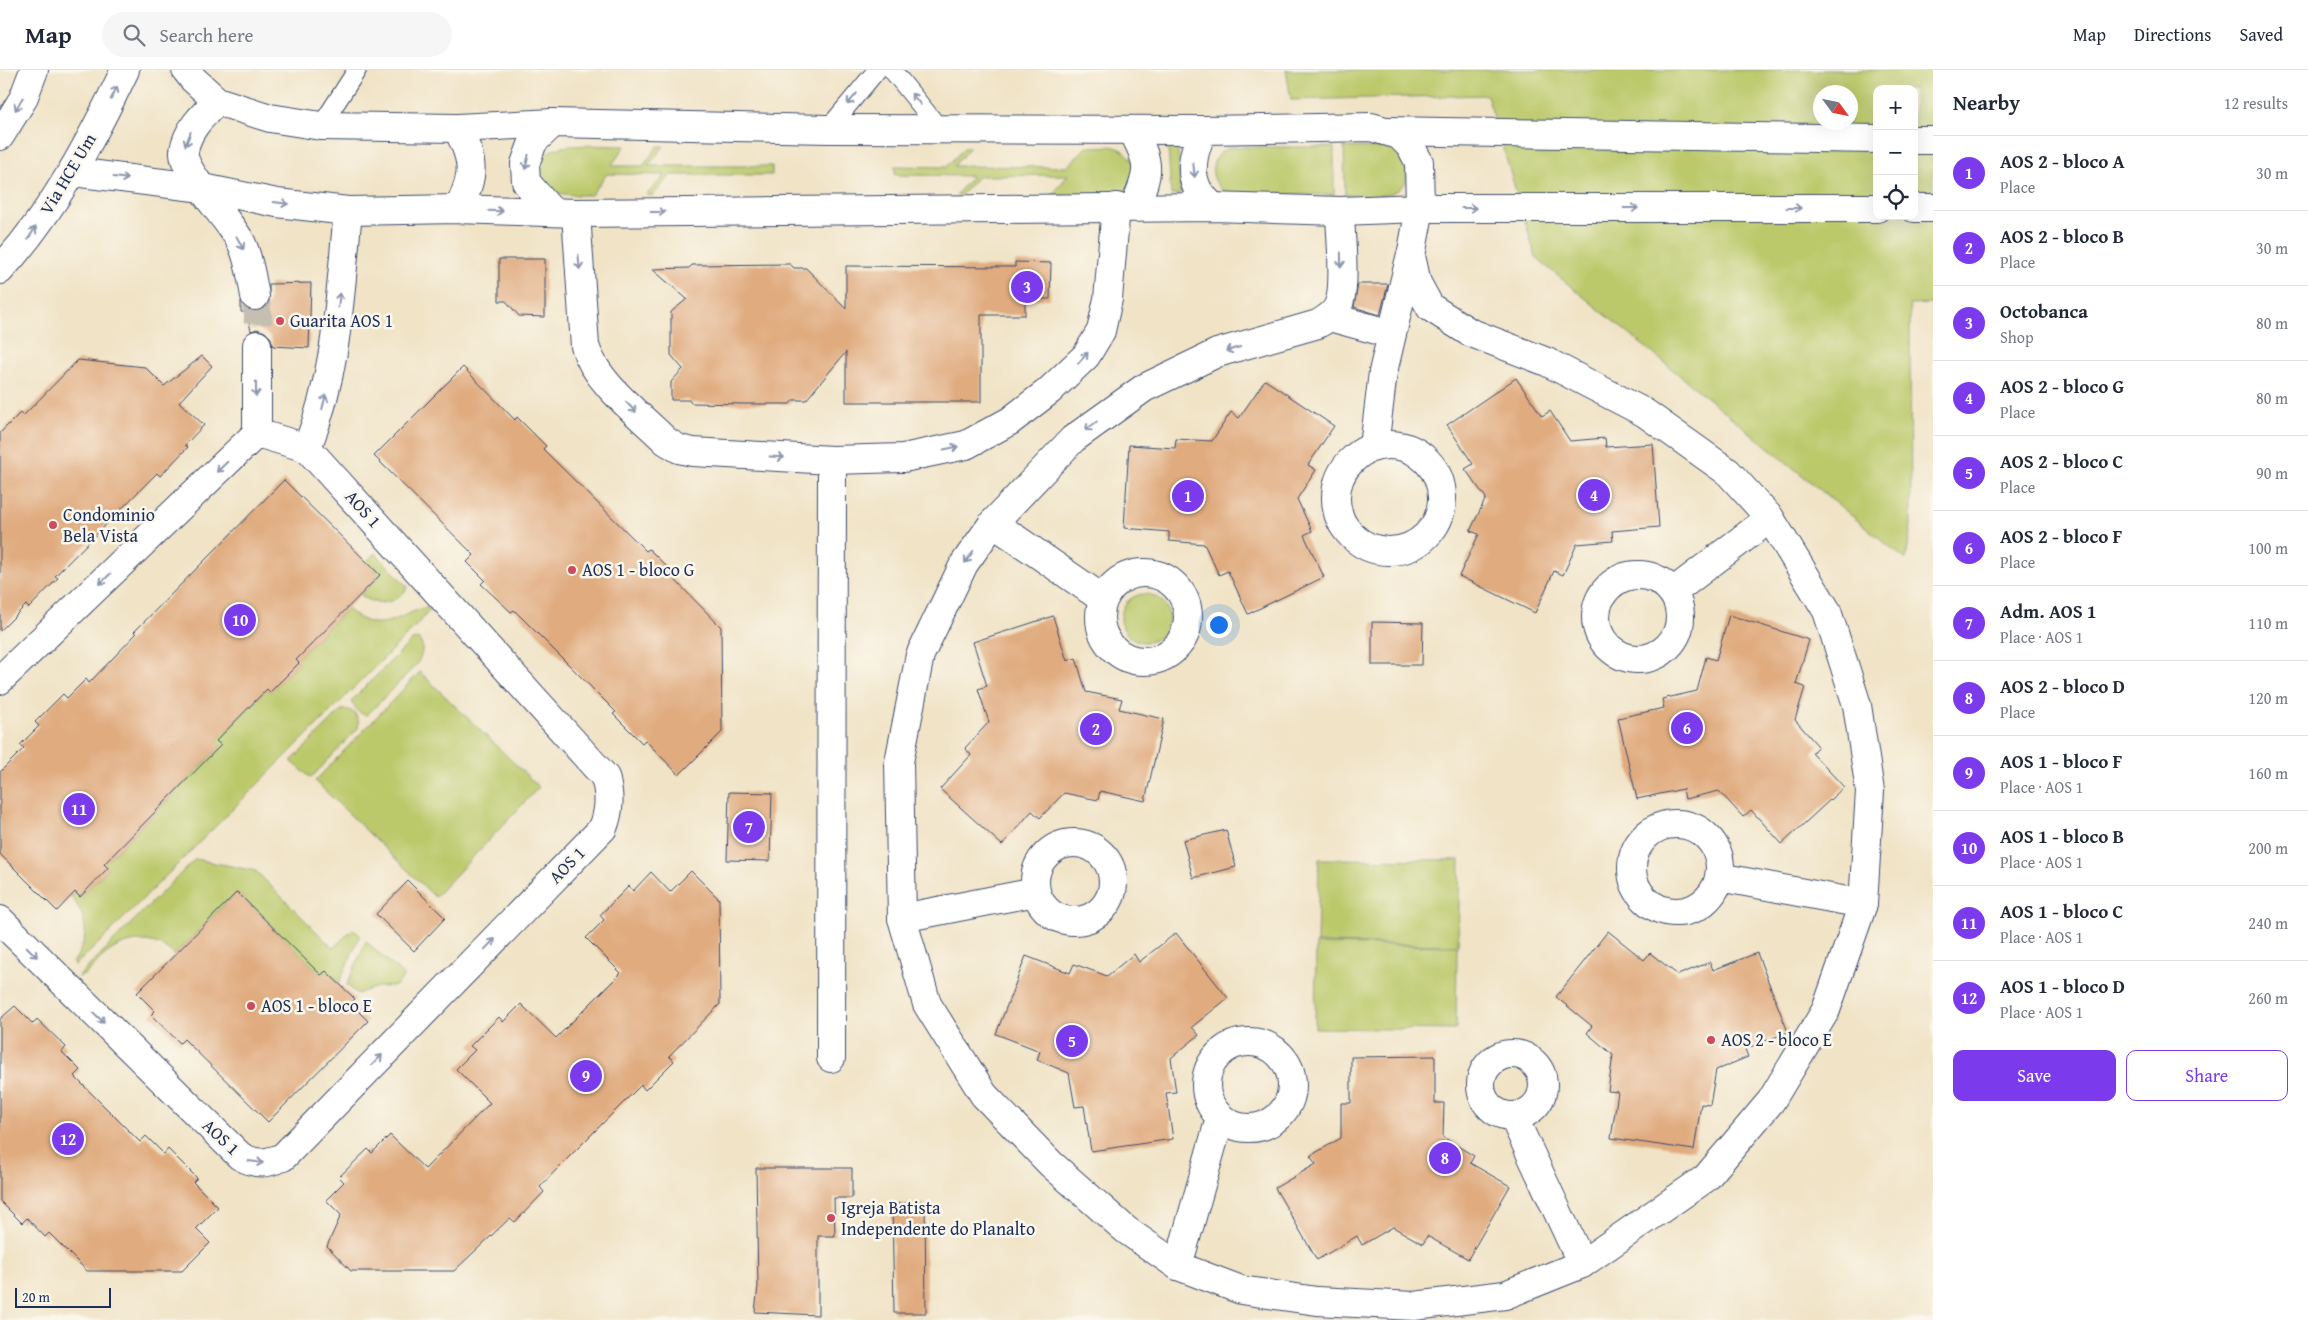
<!DOCTYPE html>
<html lang="en">
<head>
<meta charset="utf-8">
<style>
  body { margin:0; font-family:"Gentium Book Plus",serif; background:#f6f6f7; color:#1f2937 }
  .controls { position:absolute; right:15px; top:15px; display:grid; overflow:hidden; border-radius:10px; box-shadow:0 5px 20px #0002 }
  .controls button { width:45px; height:45px; display:grid; place-items:center; padding:0; border:0; border-bottom:1px solid #e0e1e3; background:#fff; color:#1f2937; font:25px sans-serif }
  .compass { position:absolute; left:1813px; top:15px; width:45px; height:45px; border-radius:50%; background:#fff; box-shadow:0 5px 20px #0002; rotate:123deg }
  .scale { position:absolute; left:15px; bottom:12px; width:96px; box-sizing:border-box; padding-left:5px; border:2px solid #1b2f5e; border-top:0; font-size:14px; line-height:18px; white-space:nowrap; color:#1b2f5e; -webkit-text-stroke:4px #fbf7ec; paint-order:stroke }
  .you { position:absolute; left:1218px; top:554px; width:18px; height:18px; margin:-12px; border:4px solid #fff; border-radius:50%; background:#1a73e8; box-shadow:0 0 0 8px #1a73e833 }
  .badge { display:grid; place-items:center; width:32px; height:32px; border-radius:50%; background:#7c3aed; color:#fff; font-size:16px; font-weight:700 }
  .pin { position:absolute; translate:-50% -50%; border:2px solid #fff; box-shadow:0 1px 5px #0006 }
  .list { margin:0; padding:0; list-style:none }
  h2 { display:flex; justify-content:space-between; align-items:center; height:65px; margin:0; padding:0 20px; font-size:21px }
  h2 small { font-size:16px; font-weight:400; color:#747a83 }
  .list li { display:grid; grid-template-columns:32px 1fr auto; gap:15px; align-items:center; box-sizing:border-box; height:75px; padding:0 20px; border-top:1px solid #e0e1e3 }
  .list b { display:block; font-size:19px; white-space:nowrap }
  .list p { margin:0; font-size:16px; white-space:nowrap; color:#747a83 }
  .list em { font-size:16px; font-style:normal; color:#747a83 }
  .actions { display:flex; gap:10px; padding:15px 20px }
  .actions a { flex:1; padding:11px 0; border:1px solid #7c3aed; border-radius:10px; text-align:center; font-size:18px; color:#7c3aed }
  .actions .main { background:#7c3aed; color:#fff }
  .icon { flex:none; width:28px; height:28px; fill:none; stroke:currentColor; stroke-width:2; stroke-linecap:round; stroke-linejoin:round }
  .map { position:relative; flex:none; width:1933px; height:1250px; overflow:hidden }
  header { display:flex; align-items:center; gap:30px; box-sizing:border-box; height:70px; padding:0 25px; background:#fff; border-bottom:1px solid #e0e1e3 }
  header strong { font-size:24px }
  nav { display:flex; gap:28px; margin-inline-start:auto; font-size:18px }
  .search { width:350px; height:45px; background:#f6f6f7; display:flex; align-items:center; gap:12px; box-sizing:border-box; padding:0 18px; border-radius:28px; color:#747a83; font-size:19px }
  main { display:flex }
  aside { flex:1; background:#fff }
  .map>svg:first-child { display:block }
  .green { fill:#bbc96b; stroke:#6b7c64; fill-rule:evenodd }
  .building { fill:#e0ab7f }
  .lines { fill:none; stroke-linecap:round; stroke-linejoin:round }
  .minor-tunnel { stroke:#c5bfb1; stroke-width:28; stroke-dasharray:28 14; stroke-linecap:butt }
  .service-casing { stroke:#3b4a6e; stroke-width:20 }
  .minor-casing { stroke:#3b4a6e; stroke-width:30 }
  .secondary-casing { stroke:#3b4a6e; stroke-width:30 }
  .service { stroke:#fff; stroke-width:18 }
  .minor { stroke:#fff; stroke-width:28 }
  .secondary { stroke:#fff; stroke-width:28 }
  .oneway { stroke:#8d97ae }
  .poi-dot { fill:#d1495b; stroke:#fbf7ec; stroke-width:2 }
  .labels { text-anchor:middle; stroke-width:5; stroke-linejoin:round; paint-order:stroke }
  .street-label { font-size:18px; fill:#1b2f5e; stroke:#fbf7ec }
  .poi-label { font-size:18px; fill:#1b2f5e; stroke:#fbf7ec; text-anchor:start }
</style>
</head>
<body>
<header>
<strong>Map</strong>
<div class="search"><svg class="icon" aria-label="search" viewBox="0 0 24 24"><circle cx="10" cy="10" r="6"/><path d="M15 15l6 6"/></svg>Search here</div>
<nav><a>Map</a><a>Directions</a><a>Saved</a></nav>
</header>
<main>
<div class="map">
<svg width="1933" height="1250" viewBox="0 0 1933 1250">
  <rect width="100%" height="100%" fill="#fbf7ec"/>
  <filter id="ink" filterUnits="userSpaceOnUse"><feTurbulence type="fractalNoise" baseFrequency=".02" numOctaves="2"/><feDisplacementMap in="SourceGraphic" scale="10" xChannelSelector="R" yChannelSelector="G"/><feConvolveMatrix kernelMatrix="1 2 1 2 8 2 1 2 1" color-interpolation-filters="sRGB"/></filter>
  <filter id="wash" filterUnits="userSpaceOnUse"><feTurbulence type="fractalNoise" baseFrequency=".0096" numOctaves="4" result="noise"/><feDisplacementMap in="SourceGraphic" scale="20" xChannelSelector="R" yChannelSelector="G"/><feGaussianBlur stdDeviation="1.12" result="paint"/><feColorMatrix in="noise" values="0 0 0 0 0 0 0 0 0 0 0 0 0 0 0 0 0 1.4 0 .05"/><feComposite in="paint" operator="in"/></filter>
  <g filter="url(#wash)">
    <rect width="100%" height="100%" fill="#f0e3c6"/>
    <!-- green -->
    <g class="green">
      <path d="M 1286,0 L 1933,0 L 1933,234 L 1910,235 L 1911,456 L 1906,490 L 1536,188 L 1487,25 L 1291,30 ZM 1877,19 L 1914,19 L 1914,146 L 1877,146 ZM 1820,22 L 1850,22 L 1850,52 L 1820,52 Z"/>
      <path d="M 625,76 L 611,96 L 643,96 L 658,76 L 664,76 L 648,96 L 772,96 L 772,105 L 671,105 L 652,126 L 646,125 L 665,105 L 607,104 L 591,125 C 572,125 533,127 539,97 C 540,90 545,83 552,80 C 566,73 607,76 625,76 Z"/>
      <path d="M 965,77 L 970,77 L 954,96 L 1067,97 L 1086,77 C 1112,77 1121,71 1136,96 L 1128,120 L 1117,125 L 1052,125 L 1068,105 L 979,106 L 961,125 L 956,125 L 972,106 L 895,105 L 895,96 L 946,97 Z"/>
      <polygon points="1168,77 1178,77 1180,125 1171,125"/>
      <path d="M 1231,77 L 1334,77 L 1334,125 L 1226,123 C 1207,110 1208,85 1231,77 Z"/>
      <path d="M 1344,77 L 1393,78 L 1406,91 L 1406,112 C 1393,131 1365,125 1345,125 Z"/>
      <path d="M 375,483 L 408,517 C 397,534 377,538 361,525 L 380,505 L 366,492 Z"/>
      <circle cx="1145" cy="548" r="24"/>
      <path d="M 425,537 L 431,539 L 413,559 L 96,876 L 75,895 L 73,893 C 90,867 89,851 71,826 L 75,823 L 80,827 L 108,799 L 104,794 L 221,676 L 216,671 L 267,619 L 270,622 L 299,593 L 296,590 L 347,539 C 377,566 394,548 425,537 Z"/>
      <path d="M 418,569 C 426,576 421,586 417,594 L 367,645 C 359,644 353,639 352,630 L 412,570 Z"/>
      <polygon points="420,602 539,717 435,827 315,711"/>
      <path d="M 342,640 C 354,638 360,647 358,658 L 311,708 L 291,691 Z"/>
      <path d="M 195,789 L 256,801 L 333,878 L 353,859 L 360,865 L 339,913 L 326,901 L 321,905 L 237,822 L 174,885 C 154,863 121,869 101,888 C 93,895 89,905 78,907 Z"/>
      <polygon points="1319,789 1460,790 1458,875 1317,873"/>
      <polygon points="366,871 404,906 396,916 377,917 357,924 347,915"/>
      <polygon points="1316,874 1457,876 1456,960 1315,958"/>
    </g>
    <g id="blocks">
      <!-- building -->
      <g class="building">
        <polygon points="499,189 545,189 545,247 519,246 506,231 499,231"/>
        <polygon points="1015,192 1051,193 1050,229 1025,229 1025,245 981,245 981,332 846,332 846,282 806,330 793,330 790,334 743,334 691,333 689,330 671,330 671,312 683,299 671,285 671,242 687,229 652,199 689,198 692,195 790,194 794,198 806,198 846,239 846,196 1015,197"/>
        <polygon points="311,213 309,278 273,276 271,268 265,262 257,259 251,261 247,242 241,242 241,231 249,240 258,241 265,238 269,232 269,214"/>
        <polygon points="1358,214 1388,214 1380,245 1354,237"/>
        <polygon points="202,286 212,296 179,332 204,355 185,375 188,377 160,406 157,403 55,506 58,508 29,538 26,535 0,561 0,363 21,342 24,345 78,290 145,297 164,316"/>
        <polygon points="463,297 515,350 517,347 546,376 543,379 646,481 649,479 677,507 674,509 721,557 722,662 679,705 645,670 642,673 613,644 616,642 514,540 511,542 481,514 485,510 467,492 474,485 374,386"/>
        <polygon points="1516,308 1542,346 1550,341 1570,371 1605,368 1606,377 1653,374 1659,457 1612,461 1613,471 1577,474 1563,505 1554,501 1535,543 1459,506 1479,464 1470,461 1486,428 1465,399 1473,394 1447,355"/>
        <polygon points="1265,310 1334,356 1308,395 1316,400 1297,429 1312,461 1304,465 1324,507 1248,544 1228,501 1219,505 1204,474 1169,471 1169,462 1124,458 1129,375 1175,378 1176,369 1212,371 1231,342 1239,348"/>
        <polygon points="284,410 380,505 296,590 299,593 270,622 267,619 216,671 221,675 104,794 108,798 80,827 75,822 57,841 0,784 0,702 24,678 20,675 39,656 35,652 63,624 67,628 86,609 89,613 136,564 134,562"/>
        <polygon points="1729,545 1809,570 1796,614 1805,617 1795,650 1818,676 1812,683 1844,717 1782,774 1751,740 1743,747 1719,721 1685,729 1683,719 1637,729 1618,648 1664,638 1662,629 1697,621 1706,587 1716,590"/>
        <polygon points="1053,546 1067,591 1076,588 1086,622 1122,629 1119,639 1164,649 1145,731 1100,721 1098,730 1064,723 1040,748 1032,741 1002,775 940,719 971,685 965,678 989,652 978,619 987,616 973,572"/>
        <polygon points="1372,552 1423,553 1422,595 1372,595"/>
        <polygon points="729,722 772,723 770,791 727,790"/>
        <polygon points="1226,760 1236,797 1193,808 1183,770"/>
        <polygon points="691,801 719,829 720,934 669,986 674,991 645,1020 641,1015 557,1099 540,1117 544,1122 515,1152 510,1148 454,1201 351,1201 327,1176 341,1145 326,1130 344,1112 339,1107 368,1079 372,1083 390,1065 425,1099 490,1033 456,999 475,980 470,976 499,947 503,952 521,934 556,968 621,903 586,868 604,850 600,845 629,816 633,821 651,802 670,822"/>
        <polygon points="408,811 445,848 414,881 376,844"/>
        <polygon points="237,822 321,905 326,901 355,929 351,934 368,951 268,1052 184,969 180,973 151,945 155,941 137,923"/>
        <polygon points="1608,861 1644,890 1650,883 1678,905 1710,892 1713,900 1757,883 1788,962 1745,979 1748,987 1716,1000 1710,1035 1701,1034 1694,1080 1611,1068 1618,1022 1608,1021 1613,985 1587,963 1592,956 1556,927"/>
        <polygon points="1176,863 1228,928 1192,957 1199,965 1171,988 1176,1022 1166,1023 1173,1069 1091,1081 1084,1036 1075,1037 1069,1003 1037,990 1040,981 996,964 1026,886 1070,903 1074,894 1107,906 1134,884 1139,892"/>
        <polygon points="15,936 33,954 37,949 66,977 62,982 80,1000 74,1006 140,1072 146,1066 164,1084 168,1079 197,1108 193,1112 218,1137 196,1159 210,1173 182,1201 87,1201 49,1163 45,1167 27,1148 22,1153 0,1131 0,949"/>
        <polygon points="1435,986 1435,1033 1444,1033 1443,1067 1474,1086 1470,1093 1510,1116 1468,1189 1427,1166 1423,1174 1393,1157 1362,1175 1357,1166 1317,1190 1275,1118 1316,1094 1310,1086 1341,1068 1341,1033 1351,1033 1351,987"/>
        <polygon points="756,1098 852,1098 852,1128 834,1128 835,1166 818,1166 818,1245 755,1242 758,1216"/>
        <polygon points="892,1134 925,1134 926,1243 894,1243"/>
      </g>
    </g>
  </g>
  <g filter="url(#ink)">
    <use href="#blocks" fill-opacity="0" stroke="#3b4a6e" stroke-width="1"/>
    <g class="lines">
      <!-- minor-tunnel -->
      <polyline class="minor-tunnel" points="255,226 258,246 257,275"/>
      <!-- service casing -->
      <g class="service-casing">
        <g id="service">
          <polyline points="892,0 939,58"/>
          <polyline points="321,56 357,0"/>
          <polyline points="828,59 877,0"/>
        </g>
      </g>
      <!-- minor casing -->
      <g class="minor-casing">
        <g id="minor">
          <path d="M 217,31 C 203,45 187,60 184,81 C 181,102 232,152 242,174 C 249,189 252,209 255,226"/>
          <path d="M 457,58 C 475,91 475,106 458,139"/>
          <path d="M 1132,60 C 1151,94 1150,102 1134,137"/>
          <path d="M 1203,60 C 1195,78 1188,99 1197,118 C 1200,125 1208,131 1212,137"/>
          <polyline points="1385,61 1877,69"/>
          <polyline points="1914,70 1933,70"/>
          <polyline points="73,102 203,118 277,133 348,141 458,139 576,143 1212,137 1340,141 1420,138 1419,92 1411,77 1399,65 1371,57 1203,60 828,59 553,53 457,58 321,56 270,48 217,31 193,9 186,0"/>
          <polyline points="1914,138 1933,138"/>
          <path d="M 1340,141 C 1340,164 1347,217 1338,236 C 1334,245 1326,249 1318,254 L 1217,283 L 1144,318 L 1073,369 L 993,453 L 964,494 L 920,585 L 899,692 L 902,848 L 927,934 L 984,1025 L 1051,1094 L 1126,1160 L 1178,1196 L 1241,1220 L 1317,1231 L 1414,1236 L 1505,1225 L 1582,1194 L 1706,1108 L 1771,1031 L 1826,940 L 1863,834 L 1870,721 L 1857,635 L 1827,541 L 1770,448 L 1728,402 L 1645,343 L 1547,292 L 1469,262 L 1430,237 L 1417,213 L 1411,186 L 1420,138 L 1877,138"/>
          <polyline points="552,142 526,112 525,94 533,72 553,53"/>
          <path d="M 576,143 L 585,276 C 596,313 639,344 666,371 L 679,379 L 693,382 L 832,390 L 903,388 L 966,375 L 1010,351 L 1049,321 L 1086,286 L 1101,261 L 1108,229 L 1116,137"/>
          <polyline points="1330,247 1391,264"/>
          <polyline points="257,363 307,378"/>
          <circle cx="1389" cy="428" r="53"/>
          <polyline points="1374,377 1383,302 1410,188"/>
          <path d="M 307,378 C 338,300 340,223 348,141"/>
          <polyline points="993,453 1103,529"/>
          <circle cx="1144" cy="547" r="44"/>
          <circle cx="1638" cy="547" r="42"/>
          <polyline points="1673,522 1770,448"/>
          <polyline points="0,610 257,363 257,275"/>
          <circle cx="1676" cy="798" r="44"/>
          <circle cx="1074" cy="812" r="39"/>
          <polyline points="1719,807 1863,834"/>
          <polyline points="902,848 1036,822"/>
          <path d="M 0,850 L 240,1086 C 256,1095 266,1094 283,1087 L 603,758 C 610,740 610,725 605,707 L 307,378"/>
          <circle cx="1249" cy="1015" r="43"/>
          <circle cx="1512" cy="1015" r="31"/>
          <polyline points="831,988 832,390"/>
          <polyline points="1513,1046 1582,1194"/>
          <polyline points="1178,1196 1220,1048"/>
        </g>
      </g>
      <!-- secondary casing -->
      <g class="secondary-casing">
        <g id="secondary">
          <polyline points="0,66 23,29 34,0"/>
          <path d="M 0,200 C 54,141 91,71 125,0"/>
        </g>
      </g>
      <!-- service -->
      <use href="#service" class="service"/>
      <!-- minor -->
      <use href="#minor" class="minor"/>
      <!-- secondary -->
      <use href="#secondary" class="secondary"/>
    </g>
    <!-- one-way arrows -->
    <defs><path id="oneway-shaft" d="M-6 0H5M1.5-3L5.5 0L1.5 3" fill="none" stroke-width="1.6" stroke-linecap="round" stroke-linejoin="round" transform="scale(1.25)"/></defs>
    <g class="oneway">
      <use href="#oneway-shaft" transform="translate(114 23) rotate(-64)"/>
      <use href="#oneway-shaft" transform="translate(852 29) rotate(130)"/>
      <use href="#oneway-shaft" transform="translate(916 29) rotate(-129)"/>
      <use href="#oneway-shaft" transform="translate(19 34) rotate(120)"/>
      <use href="#oneway-shaft" transform="translate(188 69) rotate(111)"/>
      <use href="#oneway-shaft" transform="translate(527 92) rotate(102)"/>
      <use href="#oneway-shaft" transform="translate(1194 100) rotate(84)"/>
      <use href="#oneway-shaft" transform="translate(121 108) rotate(7)"/>
      <use href="#oneway-shaft" transform="translate(281 133) rotate(7)"/>
      <use href="#oneway-shaft" transform="translate(1469 138)"/>
      <use href="#oneway-shaft" transform="translate(1631 138)"/>
      <use href="#oneway-shaft" transform="translate(1794 138)"/>
      <use href="#oneway-shaft" transform="translate(496 141) rotate(2)"/>
      <use href="#oneway-shaft" transform="translate(658 142)"/>
      <use href="#oneway-shaft" transform="translate(32 163) rotate(-56)"/>
      <use href="#oneway-shaft" transform="translate(240 173) rotate(62)"/>
      <use href="#oneway-shaft" transform="translate(1341 190) rotate(89)"/>
      <use href="#oneway-shaft" transform="translate(579 192) rotate(86)"/>
      <use href="#oneway-shaft" transform="translate(339 230) rotate(-84)"/>
      <use href="#oneway-shaft" transform="translate(1233 279) rotate(164)"/>
      <use href="#oneway-shaft" transform="translate(1083 288) rotate(-49)"/>
      <use href="#oneway-shaft" transform="translate(256 319) rotate(89)"/>
      <use href="#oneway-shaft" transform="translate(324 332) rotate(-76)"/>
      <use href="#oneway-shaft" transform="translate(631 337) rotate(45)"/>
      <use href="#oneway-shaft" transform="translate(1091 356) rotate(144)"/>
      <use href="#oneway-shaft" transform="translate(951 378) rotate(-12)"/>
      <use href="#oneway-shaft" transform="translate(777 387) rotate(3)"/>
      <use href="#oneway-shaft" transform="translate(222 397) rotate(136)"/>
      <use href="#oneway-shaft" transform="translate(969 487) rotate(125)"/>
      <use href="#oneway-shaft" transform="translate(105 509) rotate(136)"/>
      <use href="#oneway-shaft" transform="translate(490 874) rotate(-46)"/>
      <use href="#oneway-shaft" transform="translate(32 882) rotate(45)"/>
      <use href="#oneway-shaft" transform="translate(99 948) rotate(44)"/>
      <use href="#oneway-shaft" transform="translate(377 990) rotate(-46)"/>
      <use href="#oneway-shaft" transform="translate(256 1092) rotate(8)"/>
    </g>
  </g>
  <!-- markers -->
  <g class="poi-dot">
    <circle cx="280" cy="251" r="5"/>
    <circle cx="53" cy="455" r="5"/>
    <circle cx="572" cy="500" r="5"/>
    <circle cx="251" cy="936" r="5"/>
    <circle cx="1711" cy="970" r="5"/>
    <circle cx="831" cy="1148" r="5"/>
  </g>
  <g class="labels">
    <!-- street labels -->
    <g class="street-label">
      <text transform="translate(68 104) rotate(-59)" y="6">Via HCE Um</text>
      <text transform="translate(363 439) rotate(48)" y="6">AOS 1</text>
      <text transform="translate(567 795) rotate(-46)" y="6">AOS 1</text>
      <text transform="translate(221 1067) rotate(43)" y="6">AOS 1</text>
    </g>
    <!-- poi labels -->
    <g class="poi-label">
      <text x="290" y="257">Guarita AOS 1</text>
      <text x="63" y="451">Condominio<tspan x="63" dy="21">Bela Vista</tspan></text>
      <text x="582" y="506">AOS 1 - bloco G</text>
      <text x="261" y="942">AOS 1 - bloco E</text>
      <text x="1721" y="976">AOS 2 - bloco E</text>
      <text x="841" y="1144">Igreja Batista<tspan x="841" dy="21">Independente do Planalto</tspan></text>
    </g>
  </g>
</svg>
<div class="controls">
<button>+</button>
<button>−</button>
<button><svg class="icon" aria-label="locate" viewBox="0 0 24 24"><circle cx="12" cy="12" r="6"/><path d="M12 2v4M12 18v4M2 12h4M18 12h4"/></svg></button>
</div>
<svg class="compass" viewBox="-18 -18 36 36"><path d="M0-13l5 13h-10z" fill="#e53935"/><path d="M0 13l5-13h-10z" fill="#747a83"/></svg>
<div class="scale">20 m</div>
<div class="you"></div>
<div class="pin badge" style="left:1188px;top:426px">1</div>
<div class="pin badge" style="left:1096px;top:659px">2</div>
<div class="pin badge" style="left:1027px;top:217px">3</div>
<div class="pin badge" style="left:1594px;top:425px">4</div>
<div class="pin badge" style="left:1072px;top:971px">5</div>
<div class="pin badge" style="left:1687px;top:658px">6</div>
<div class="pin badge" style="left:749px;top:757px">7</div>
<div class="pin badge" style="left:1445px;top:1088px">8</div>
<div class="pin badge" style="left:586px;top:1006px">9</div>
<div class="pin badge" style="left:240px;top:550px">10</div>
<div class="pin badge" style="left:79px;top:739px">11</div>
<div class="pin badge" style="left:68px;top:1069px">12</div>
</div>
<aside>
<h2>Nearby<small>12 results</small></h2>
<ul class="list">
<li><span class="badge">1</span><div><b>AOS 2 - bloco A</b><p>Place</p></div><em>30 m</em></li>
<li><span class="badge">2</span><div><b>AOS 2 - bloco B</b><p>Place</p></div><em>30 m</em></li>
<li><span class="badge">3</span><div><b>Octobanca</b><p>Shop</p></div><em>80 m</em></li>
<li><span class="badge">4</span><div><b>AOS 2 - bloco G</b><p>Place</p></div><em>80 m</em></li>
<li><span class="badge">5</span><div><b>AOS 2 - bloco C</b><p>Place</p></div><em>90 m</em></li>
<li><span class="badge">6</span><div><b>AOS 2 - bloco F</b><p>Place</p></div><em>100 m</em></li>
<li><span class="badge">7</span><div><b>Adm. AOS 1</b><p>Place · AOS 1</p></div><em>110 m</em></li>
<li><span class="badge">8</span><div><b>AOS 2 - bloco D</b><p>Place</p></div><em>120 m</em></li>
<li><span class="badge">9</span><div><b>AOS 1 - bloco F</b><p>Place · AOS 1</p></div><em>160 m</em></li>
<li><span class="badge">10</span><div><b>AOS 1 - bloco B</b><p>Place · AOS 1</p></div><em>200 m</em></li>
<li><span class="badge">11</span><div><b>AOS 1 - bloco C</b><p>Place · AOS 1</p></div><em>240 m</em></li>
<li><span class="badge">12</span><div><b>AOS 1 - bloco D</b><p>Place · AOS 1</p></div><em>260 m</em></li>
</ul>
<div class="actions"><a class="main">Save</a><a>Share</a></div>
</aside>
</main>
</body>
</html>
